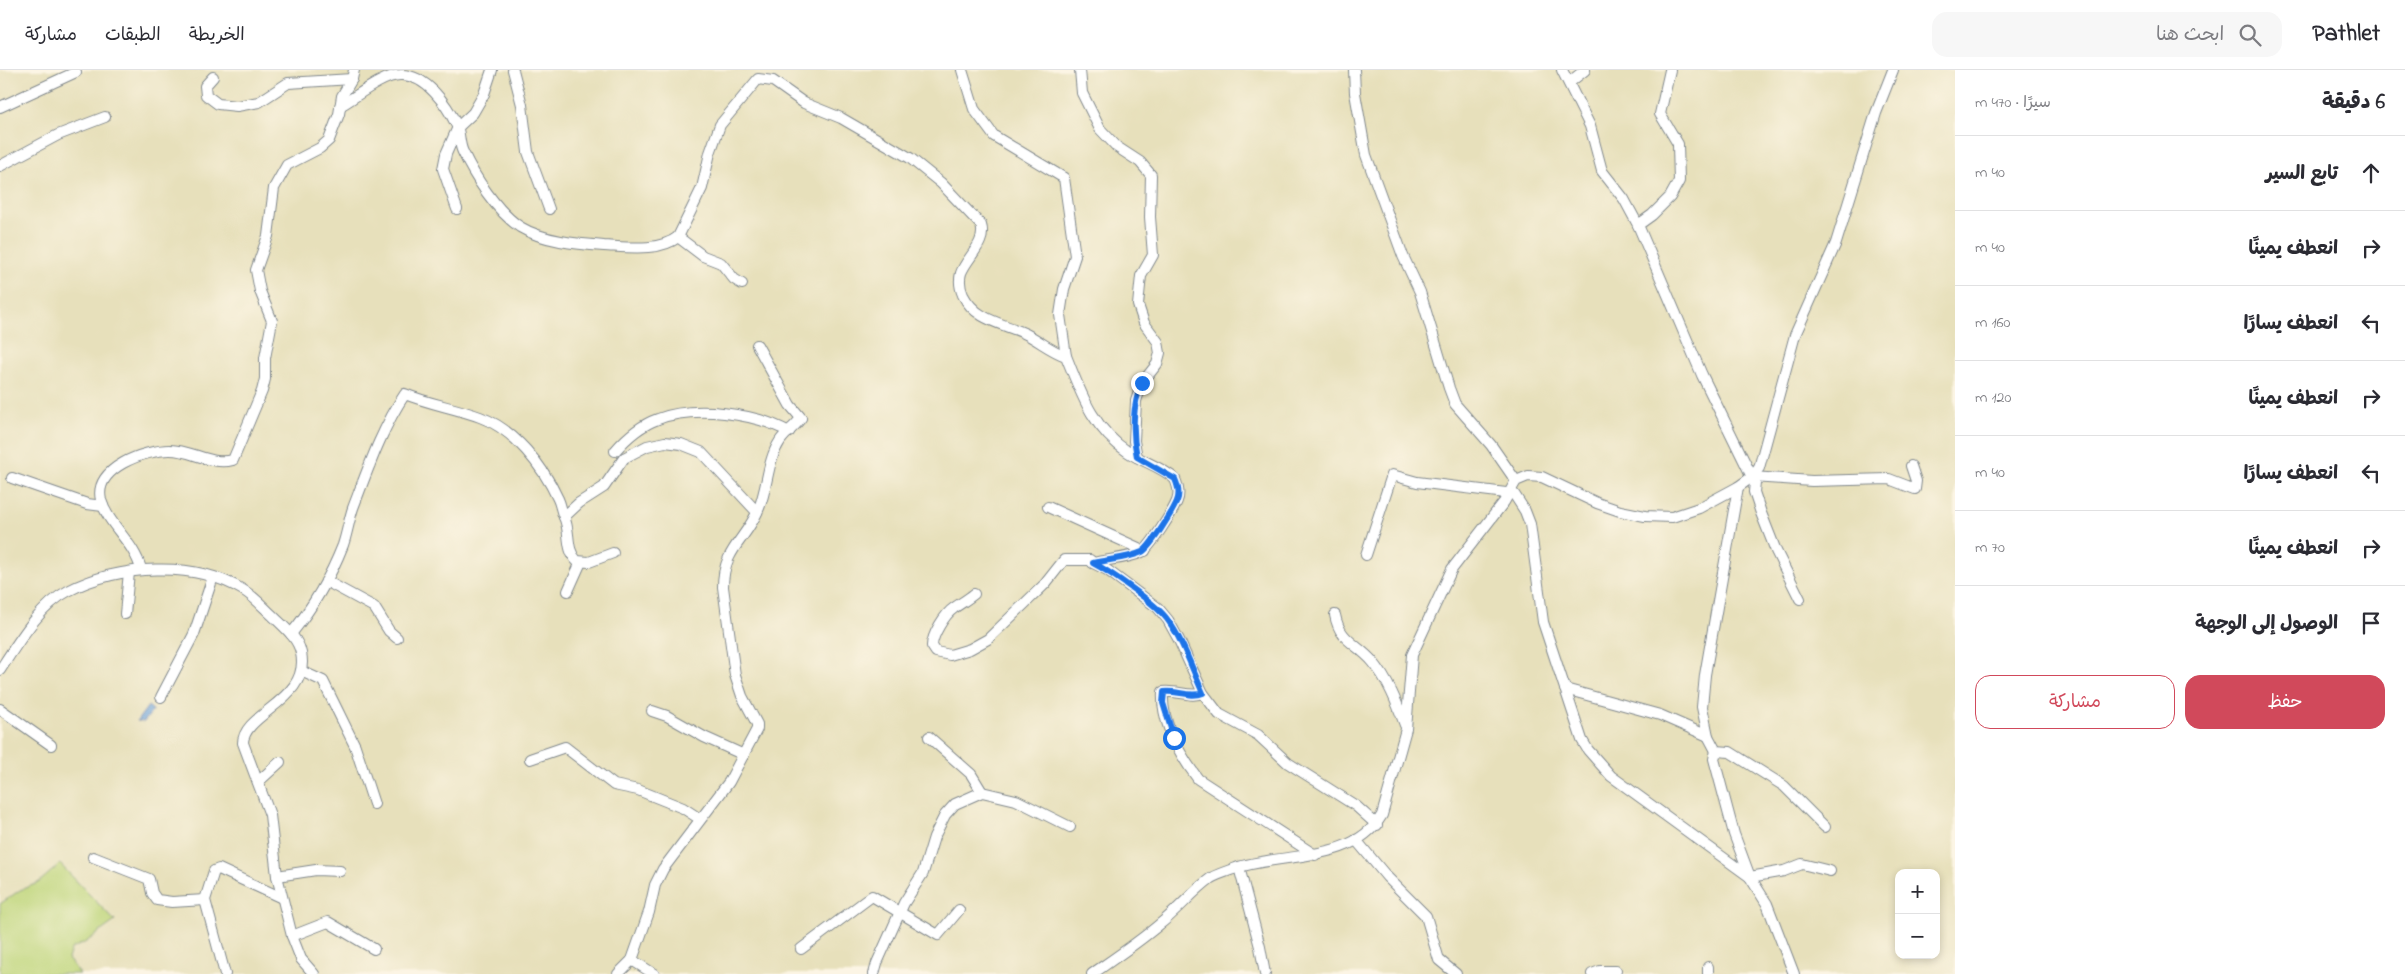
<!DOCTYPE html>
<html lang="ar">
<head>
<meta charset="utf-8">
<style>
  body { margin:0; font-family:"Indie Flower","Playpen Sans Arabic",sans-serif; background:#f7f7f7; color:#2b2b33; direction:rtl }
  .controls { position:absolute; right:15px; bottom:15px; display:grid; overflow:hidden; border-radius:10px; box-shadow:0 2px 8px #0003 }
  .controls button { width:45px; height:45px; display:grid; place-items:center; padding:0; border:0; border-bottom:1px solid #e1e1e2; background:#fff; color:#2b2b33; font:25px sans-serif }
  .stop { position:absolute; width:15px; height:15px; margin:-11px; border:4px solid #1a73e8; border-radius:50%; background:#fff }
  .stop.end { background:#1a73e8; border-color:#fff; box-shadow:0 1px 5px #0008 }
  .list { margin:0; padding:0; list-style:none }
  h2 { display:flex; justify-content:space-between; align-items:center; height:65px; margin:0; padding:0 20px; font-size:21px }
  h2 small { font-size:16px; font-weight:400; color:#7c7c81 }
  .list li { display:grid; grid-template-columns:32px 1fr auto; gap:15px; align-items:center; box-sizing:border-box; height:75px; padding:0 20px; border-top:1px solid #e1e1e2 }
  .list b { display:block; font-size:19px; white-space:nowrap }
  .list em { font-size:16px; font-style:normal; color:#7c7c81 }
  .actions { display:flex; gap:10px; padding:15px 20px }
  .actions a { flex:1; padding:11px 0; border:1px solid #d1495b; border-radius:15px; text-align:center; font-size:18px; color:#d1495b }
  .actions .main { background:#d1495b; color:#fff }
  .icon { flex:none; width:28px; height:28px; fill:none; stroke:currentColor; stroke-width:2; stroke-linecap:round; stroke-linejoin:round }
  .map { position:relative; flex:none; width:1955px; height:904px; overflow:hidden; direction:ltr }
  header { display:flex; align-items:center; gap:30px; box-sizing:border-box; height:70px; padding:0 25px; background:#fff; border-bottom:1px solid #e1e1e2 }
  header strong { font-size:24px }
  nav { display:flex; gap:28px; margin-inline-start:auto; font-size:18px }
  .search { width:350px; height:45px; background:#f7f7f7; display:flex; align-items:center; gap:12px; box-sizing:border-box; padding:0 18px; border-radius:15px; color:#7c7c81; font-size:19px }
  main { display:flex }
  aside { flex:1; background:#fff }
  .map>svg:first-child { display:block }
  .green { fill:#bed579; stroke:#6c826c }
  .water { fill:#6ca2d9; stroke:#44689c }
  .lines { fill:none; stroke-linecap:round; stroke-linejoin:round }
  .minor-casing { stroke:#81888c; stroke-width:12 }
  .minor { stroke:#fff; stroke-width:10 }
  .route { stroke:#1a73e8; stroke-width:6 }
</style>
</head>
<body>
<header>
<strong>Pathlet</strong>
<div class="search"><svg class="icon" aria-label="search" viewBox="0 0 24 24"><circle cx="10" cy="10" r="6"/><path d="M15 15l6 6"/></svg>ابحث هنا</div>
<nav><a>الخريطة</a><a>الطبقات</a><a>مشاركة</a></nav>
</header>
<main>
<aside>
<h2>6 دقيقة<small>سيرًا · 470 m</small></h2>
<ul class="list">
<li><svg class="icon" aria-label="ahead" viewBox="0 0 24 24"><path d="M12 20V5M6 11l6-6 6 6"/></svg><div><b>تابع السير</b></div><em>40 m</em></li>
<li><svg class="icon" aria-label="right" viewBox="0 0 24 24"><path d="M7 20v-9h11M14 6l5 5-5 5"/></svg><div><b>انعطف يمينًا</b></div><em>40 m</em></li>
<li><svg class="icon" aria-label="left" viewBox="0 0 24 24"><path d="M17 20v-9H6M10 6l-5 5 5 5"/></svg><div><b>انعطف يسارًا</b></div><em>160 m</em></li>
<li><svg class="icon" aria-label="right" viewBox="0 0 24 24"><path d="M7 20v-9h11M14 6l5 5-5 5"/></svg><div><b>انعطف يمينًا</b></div><em>120 m</em></li>
<li><svg class="icon" aria-label="left" viewBox="0 0 24 24"><path d="M17 20v-9H6M10 6l-5 5 5 5"/></svg><div><b>انعطف يسارًا</b></div><em>40 m</em></li>
<li><svg class="icon" aria-label="right" viewBox="0 0 24 24"><path d="M7 20v-9h11M14 6l5 5-5 5"/></svg><div><b>انعطف يمينًا</b></div><em>70 m</em></li>
<li><svg class="icon" aria-label="arrive" viewBox="0 0 24 24"><path d="M6 21V4h12l-3 4 3 4H6"/></svg><div><b>الوصول إلى الوجهة</b></div></li>
</ul>
<div class="actions"><a class="main">حفظ</a><a>مشاركة</a></div>
</aside>
<div class="map">
<svg width="1955" height="904" viewBox="0 0 1955 904">
  <rect width="100%" height="100%" fill="#fcf5e5"/>
  <filter id="ink" filterUnits="userSpaceOnUse"><feTurbulence type="fractalNoise" baseFrequency=".02" numOctaves="2"/><feDisplacementMap in="SourceGraphic" scale="10" xChannelSelector="R" yChannelSelector="G"/><feConvolveMatrix kernelMatrix="1 2 1 2 8 2 1 2 1" color-interpolation-filters="sRGB"/></filter>
  <filter id="wash" filterUnits="userSpaceOnUse"><feTurbulence type="fractalNoise" baseFrequency=".0096" numOctaves="4" result="noise"/><feDisplacementMap in="SourceGraphic" scale="20" xChannelSelector="R" yChannelSelector="G"/><feGaussianBlur stdDeviation="1.12" result="paint"/><feColorMatrix in="noise" values="0 0 0 0 0 0 0 0 0 0 0 0 0 0 0 0 0 1.4 0 .05"/><feComposite in="paint" operator="in"/></filter>
  <g filter="url(#wash)">
    <rect width="100%" height="100%" fill="#e7e0bb"/>
    <!-- green -->
    <polygon class="green" points="60,794 115,851 86,872 71,879 68,889 80,904 0,904 0,834 20,820 38,813"/>
    <!-- water -->
    <polygon class="water" points="148,636 153,640 144,652 137,651"/>
  </g>
  <g filter="url(#ink)">
    <g class="lines">
      <!-- minor casing -->
      <g class="minor-casing">
        <g id="minor">
          <polyline points="513,0 522,35 528,82 549,139"/>
          <polyline points="962,0 974,39 994,66 1064,108 1075,186 1064,219 1060,245 1066,286"/>
          <polyline points="1080,0 1082,23 1100,59 1117,77 1140,92 1151,105 1150,147 1153,185 1141,206 1138,235 1144,253 1158,272 1160,283 1157,294 1142,313 1136,331 1134,371 1137,387"/>
          <polyline points="1354,0 1355,23 1366,85 1403,186 1420,222 1449,318 1455,334 1491,375 1516,411"/>
          <polyline points="1562,0 1590,56 1602,101 1624,129 1638,155 1702,305 1752,407 1812,411 1889,409 1915,419 1916,411 1911,396"/>
          <polyline points="213,7 205,16 206,25 218,34 237,36 259,32 288,13 352,9"/>
          <polyline points="1570,12 1585,0"/>
          <path d="M 340,36 C 356,27 383,5 400,5 C 426,4 447,35 457,56 C 460,64 459,74 463,82 C 474,106 497,142 520,157 C 543,171 577,174 604,176 C 626,177 659,182 678,167 L 702,118 L 710,83 L 720,55 L 758,9 L 773,11 L 804,33 L 841,48 L 910,88 L 941,113 L 981,155 C 987,173 967,187 961,203 C 959,210 960,218 963,225 C 976,251 1003,253 1026,264 C 1040,271 1051,281 1066,286 C 1081,323 1092,358 1128,382 C 1143,392 1162,397 1175,409 C 1178,416 1180,424 1177,431 C 1173,441 1150,478 1142,482 C 1127,489 1109,489 1093,493 L 1107,500 L 1158,538 L 1168,550 L 1179,570 L 1203,623 L 1219,644 L 1258,665 L 1288,693 L 1356,736 L 1377,755"/>
          <polyline points="0,37 76,2"/>
          <polyline points="0,96 58,65 105,47"/>
          <polyline points="457,139 443,99 446,84 458,57 473,43 484,24 492,0"/>
          <polyline points="1638,155 1652,145 1670,127 1679,111 1678,74 1660,44 1670,0"/>
          <polyline points="678,167 703,186 721,193 734,209 742,214"/>
          <path d="M 615,381 C 627,367 641,355 658,349 C 695,335 755,343 789,362"/>
          <polyline points="1752,407 1755,412 1754,422 1761,443 1776,481 1800,529"/>
          <polyline points="12,408 87,434 103,436"/>
          <polyline points="1048,437 1145,481"/>
          <path d="M 564,447 C 571,462 565,479 577,491 L 589,492 L 613,483"/>
          <polyline points="1366,485 1392,405 1417,412 1514,424 1525,441 1530,454 1543,552 1582,670 1588,680 1611,706 1750,807 1784,801 1802,794 1830,801"/>
          <path d="M 141,499 C 134,472 108,455 101,430 C 93,398 145,380 170,380 C 192,380 211,396 233,390 L 262,321 L 265,309 L 265,288 L 272,251 L 260,221 L 256,200 L 268,166 L 274,118 L 287,95 L 320,78 L 329,70 L 339,44 L 342,26 L 352,9 L 354,0"/>
          <polyline points="326,511 374,537 389,561 397,568"/>
          <polyline points="568,521 581,492"/>
          <path d="M 974,524 C 968,529 961,533 954,538 C 945,544 932,565 932,576 L 936,582 L 950,585 L 970,579 L 988,569 L 1045,514 L 1064,490 L 1090,490 L 1093,493"/>
          <polyline points="125,544 129,502"/>
          <path d="M 1335,545 C 1340,572 1357,573 1373,592 C 1388,610 1397,633 1405,655"/>
          <path d="M 291,564 C 313,537 330,508 343,475 C 347,463 349,450 353,438 C 368,399 382,358 405,324 C 429,334 456,338 480,347 C 514,359 543,396 558,429 C 561,435 561,441 564,447 L 579,433 L 604,417 L 624,388 L 647,376 L 665,372 L 681,374 L 701,382 L 757,442"/>
          <path d="M 0,600 C 17,574 40,535 68,521 C 118,495 194,490 243,520 C 255,527 264,538 274,547 C 285,558 298,568 301,583 C 311,630 243,643 243,673 L 270,745 L 277,806 L 292,866 L 301,889 L 314,904"/>
          <polyline points="301,601 323,611 355,676 374,734"/>
          <polyline points="1565,619 1660,645 1708,666"/>
          <path d="M 1203,623 C 1191,628 1176,620 1163,622 C 1161,652 1180,685 1198,709 L 1315,785"/>
          <polyline points="161,627 194,564 213,507"/>
          <polyline points="0,639 51,675"/>
          <polyline points="652,641 667,646 704,667 744,685"/>
          <polyline points="929,667 971,704 982,722"/>
          <polyline points="1716,681 1708,666 1702,637 1705,605 1738,417"/>
          <polyline points="1716,681 1714,689 1734,764 1750,807 1767,834 1794,904"/>
          <polyline points="1716,681 1730,682 1784,716 1825,757"/>
          <polyline points="530,689 565,677 614,715 638,720 683,738 700,749"/>
          <polyline points="258,712 280,692"/>
          <polyline points="1356,770 1387,807 1426,846 1439,890 1456,904"/>
          <polyline points="93,787 149,809 152,823 157,830 172,832 205,830"/>
          <polyline points="1239,797 1260,877 1265,904"/>
          <polyline points="277,806 316,800 340,801"/>
          <polyline points="292,866 328,852 374,879"/>
          <polyline points="801,879 872,826 938,865 959,840"/>
          <polyline points="632,890 654,904"/>
          <polyline points="1708,897 1708,904"/>
          <polyline points="225,904 205,830 214,801 219,799 282,828"/>
          <path d="M 618,904 L 632,890 L 649,842 L 655,815 L 663,799 L 729,712 L 757,659 L 757,654 L 742,626 L 735,605 L 723,517 C 723,478 746,471 759,438 C 768,416 767,391 780,371 C 786,362 795,357 801,348 L 790,335 L 757,275"/>
          <polyline points="874,904 877,893 904,833 923,803 934,767 945,745 955,734 982,722 1016,730 1070,757"/>
          <path d="M 1092,904 C 1115,888 1139,872 1160,854 C 1178,840 1193,821 1211,808 C 1218,804 1228,801 1236,798 C 1282,782 1353,794 1382,745 L 1406,659 L 1412,585 L 1452,499 L 1504,432 L 1516,411 L 1528,406 L 1542,407 L 1597,433 L 1620,441 L 1645,446 L 1672,447 L 1699,438 L 1738,417 L 1752,407 L 1759,398 L 1795,265 L 1836,173 L 1876,43 L 1893,0"/>
          <polyline points="1592,904 1600,901 1616,901"/>
        </g>
      </g>
      <!-- minor -->
      <use href="#minor" class="minor"/>
    </g>
  </g>
  <g class="lines" filter="url(#ink)">
    <!-- route -->
    <path class="route" d="M 1142,313 C 1132,335 1132,363 1137,387 L 1175,409 C 1178,416 1180,424 1177,431 C 1173,441 1150,478 1142,482 C 1127,489 1109,489 1093,493 C 1112,503 1155,533 1167,549 C 1183,570 1192,599 1203,623 C 1191,628 1176,620 1164,622 L 1163,633 L 1174,668"/>
  </g>
</svg>
<div class="controls">
<button>+</button>
<button>−</button>
</div>
<div class="stop" style="left:1174px;top:668px"></div>
<div class="stop end" style="left:1142px;top:313px"></div>
</div>
</main>
</body>
</html>
